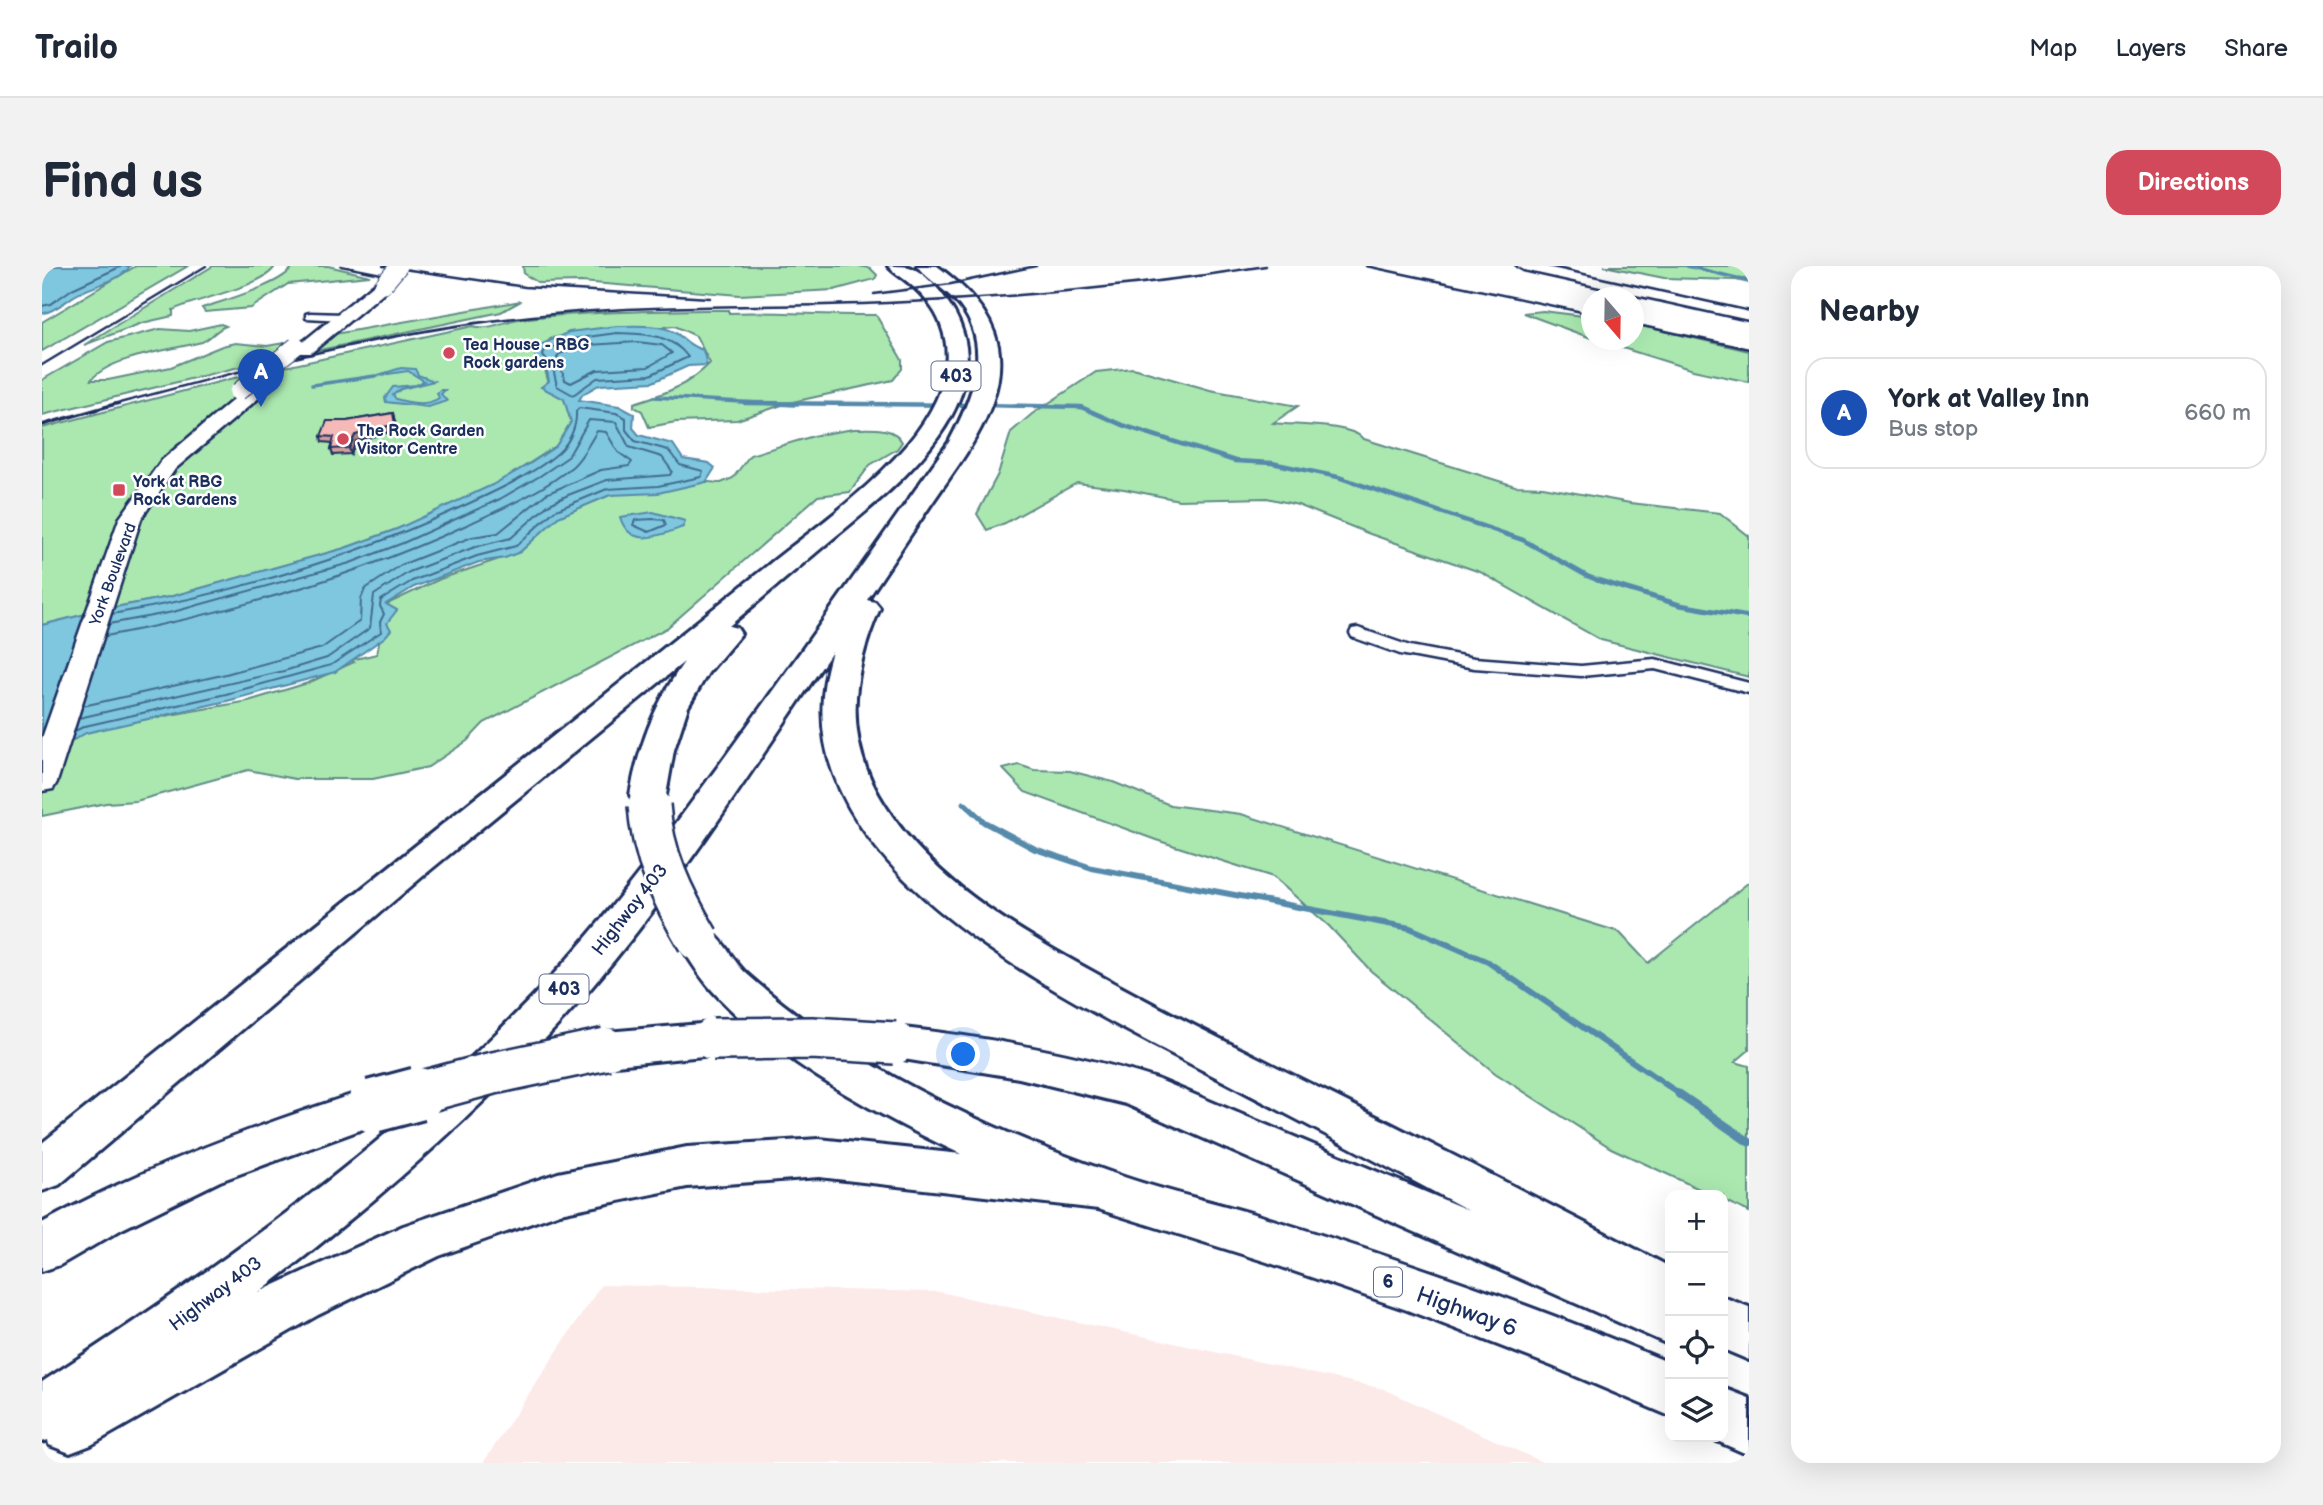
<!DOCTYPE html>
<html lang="en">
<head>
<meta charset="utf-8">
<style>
  body { margin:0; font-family:"Balsamiq Sans",sans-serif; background:#f2f2f3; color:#1f2937 }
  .controls { position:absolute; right:21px; bottom:21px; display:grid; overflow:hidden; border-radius:14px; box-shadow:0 7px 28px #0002 }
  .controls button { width:63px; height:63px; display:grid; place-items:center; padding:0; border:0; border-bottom:2px solid #e0e1e3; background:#fff; color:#1f2937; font:35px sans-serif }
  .compass { position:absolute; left:1539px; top:21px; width:63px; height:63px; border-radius:50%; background:#fff; box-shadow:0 7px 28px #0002; rotate:160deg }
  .you { position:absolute; left:922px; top:789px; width:24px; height:24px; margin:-18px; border:5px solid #fff; border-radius:50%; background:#1a73e8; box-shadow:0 0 0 10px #1a73e833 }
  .badge { display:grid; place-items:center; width:46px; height:46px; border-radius:50%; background:#d1495b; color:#fff; font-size:23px; font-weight:700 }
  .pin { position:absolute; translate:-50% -58px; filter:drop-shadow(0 2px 4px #0008) }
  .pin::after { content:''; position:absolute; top:37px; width:24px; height:21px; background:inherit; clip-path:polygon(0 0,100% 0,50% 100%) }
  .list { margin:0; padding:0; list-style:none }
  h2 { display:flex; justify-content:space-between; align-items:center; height:91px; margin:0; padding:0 28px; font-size:30px }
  h2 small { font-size:23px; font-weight:400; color:#747a83 }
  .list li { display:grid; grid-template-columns:46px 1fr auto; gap:21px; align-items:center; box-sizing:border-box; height:112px; margin:0 14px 14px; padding:0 14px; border:2px solid #e0e1e3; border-radius:21px }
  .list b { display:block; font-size:26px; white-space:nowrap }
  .list p { margin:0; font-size:23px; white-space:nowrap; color:#747a83 }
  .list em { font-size:23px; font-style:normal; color:#747a83 }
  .icon { flex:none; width:38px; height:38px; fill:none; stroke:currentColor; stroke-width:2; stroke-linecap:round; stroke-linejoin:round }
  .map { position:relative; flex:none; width:1707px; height:1197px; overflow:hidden; border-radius:21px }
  header { display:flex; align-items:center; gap:42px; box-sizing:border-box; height:98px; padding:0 35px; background:#fff; border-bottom:2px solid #e0e1e3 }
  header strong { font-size:33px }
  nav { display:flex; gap:38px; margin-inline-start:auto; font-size:24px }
  .intro { display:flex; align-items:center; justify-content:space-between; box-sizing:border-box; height:168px; padding:0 42px }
  h1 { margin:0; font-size:49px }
  .button { padding:18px 32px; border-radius:21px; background:#d1495b; color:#fff; font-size:24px; font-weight:700 }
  main { display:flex; gap:42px; padding:0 42px }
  aside { flex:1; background:#fff; border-radius:21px; box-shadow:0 7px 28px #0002 }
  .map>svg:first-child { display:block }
  .built { fill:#fceae9 }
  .green { fill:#aae8b0; stroke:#628c87; stroke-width:2 }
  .water { fill:#7ec7de; stroke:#568aab; stroke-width:2 }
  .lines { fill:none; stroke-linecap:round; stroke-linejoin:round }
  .shore { stroke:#436c91; stroke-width:2 }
  .stream-far4 { stroke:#568aab; stroke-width:3.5 }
  .stream-far3 { stroke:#568aab; stroke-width:4.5 }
  .stream-far2 { stroke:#568aab; stroke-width:5 }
  .stream-far1 { stroke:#568aab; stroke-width:6 }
  .stream { stroke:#568aab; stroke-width:9 }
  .street-casing { stroke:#1b2f5e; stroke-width:5 }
  .secondary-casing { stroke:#1b2f5e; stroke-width:5 }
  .primary-casing { stroke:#1b2f5e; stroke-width:5 }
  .highway-casing { stroke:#1b2f5e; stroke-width:6 }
  .street { fill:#fff; fill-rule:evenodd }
  .secondary { fill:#fff; fill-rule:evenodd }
  .primary { fill:#fff; fill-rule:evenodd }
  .highway { fill:#fff; fill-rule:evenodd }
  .rail-far1 { stroke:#1b2f5e; stroke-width:2.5 }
  .rail { stroke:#1b2f5e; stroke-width:3.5 }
  .primary-bridge-casing { stroke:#1b2f5e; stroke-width:19; stroke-linecap:butt }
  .highway-bridge-far2-casing { stroke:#1b2f5e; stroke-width:37; stroke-linecap:butt }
  .highway-bridge-far1-casing { stroke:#1b2f5e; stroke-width:46; stroke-linecap:butt }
  .highway-bridge-casing { stroke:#1b2f5e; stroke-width:58; stroke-linecap:butt }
  .primary-bridge { stroke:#fff; stroke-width:17 }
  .highway-bridge-far2 { stroke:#fff; stroke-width:32 }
  .highway-bridge-far1 { stroke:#fff; stroke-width:41 }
  .highway-bridge { stroke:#fff; stroke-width:52 }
  .wall { fill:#d39f9d; stroke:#1b2f5e; stroke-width:2 }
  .shaded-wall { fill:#ac8280; stroke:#1b2f5e; stroke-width:2 }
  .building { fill:#f5b9b7; stroke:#1b2f5e; stroke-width:2 }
  .poi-dot { fill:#d1495b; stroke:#fff; stroke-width:2.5 }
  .labels { text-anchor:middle; stroke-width:5; stroke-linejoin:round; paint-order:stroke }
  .far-poi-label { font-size:16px; font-weight:bold; fill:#1b2f5e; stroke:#fff; text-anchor:start }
  .far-street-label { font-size:16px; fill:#1b2f5e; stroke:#fff }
  .shield { fill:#fff; stroke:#5f6d8e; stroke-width:2 }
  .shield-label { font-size:18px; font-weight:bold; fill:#1b2f5e }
  .street-label { font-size:19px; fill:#1b2f5e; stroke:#fff }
  .near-street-label { font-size:23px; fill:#1b2f5e; stroke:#fff }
</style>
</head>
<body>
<header>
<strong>Trailo</strong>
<nav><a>Map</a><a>Layers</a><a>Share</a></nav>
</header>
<div class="intro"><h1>Find us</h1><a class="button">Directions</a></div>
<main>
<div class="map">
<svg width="1707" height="1197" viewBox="0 0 1707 1197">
  <rect width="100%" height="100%" fill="#fff"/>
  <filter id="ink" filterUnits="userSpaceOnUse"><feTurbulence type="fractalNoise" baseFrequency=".0143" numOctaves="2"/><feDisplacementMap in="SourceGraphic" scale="14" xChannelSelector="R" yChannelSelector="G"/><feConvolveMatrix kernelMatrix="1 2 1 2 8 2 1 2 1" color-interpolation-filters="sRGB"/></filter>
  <g filter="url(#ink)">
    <!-- built -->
    <polygon class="built" points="559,1019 898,1026 1342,1123 1502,1197 441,1197"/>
    <!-- green -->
    <g class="green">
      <polygon points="94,0 146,0 0,85 0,56"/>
      <path d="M 171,0 L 233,0 C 224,20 153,33 131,44 L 131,50 L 100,57 L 42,79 Z"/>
      <path d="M 251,0 L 286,0 L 328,10 L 246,18 L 209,42 L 163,46 L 160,42 C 180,35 243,18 251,0 Z"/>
      <polygon points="481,0 817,0 828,2 835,9 833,13 792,24 698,29 539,16 497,17 482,8"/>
      <polygon points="1562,0 1707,0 1707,17 1694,14 1622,12"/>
      <path d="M 479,35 L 459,46 L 197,101 L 0,149 L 0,114 L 66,76 L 118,63 L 147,65 L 179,58 L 184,60 C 173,64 170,72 160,76 C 129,84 69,90 49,114 L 66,114 L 129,101 L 180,80 L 193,77 L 225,80 Z"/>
      <path d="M 665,44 L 687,44 L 687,47 C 736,45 784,50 834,49 L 860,94 L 860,103 L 851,114 L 746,137 L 695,154 L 634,156 L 607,161 L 600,145 L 592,141 L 592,137 C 622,128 646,120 668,97 L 654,70 L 633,60 L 509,72 L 498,86 L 509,125 L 522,133 L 529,156 L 514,180 L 426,237 L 303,282 L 127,331 L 68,342 L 0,359 L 0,162 L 188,113 L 431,60 C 447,65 461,55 477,53 C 540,46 603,45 665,44 Z"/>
      <polygon points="1501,45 1549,51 1549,72 1481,47"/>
      <polygon points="1592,58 1707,85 1707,116 1651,104 1555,74 1591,74"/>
      <path d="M 1091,102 L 1168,124 L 1256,140 L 1231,157 C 1254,160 1306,157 1322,173 L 1473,220 L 1501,221 L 1588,237 L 1678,247 L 1707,270 L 1707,411 L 1559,374 L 1438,306 L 1328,268 L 1256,239 L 1225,232 L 1137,234 L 1082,223 L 1035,217 L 963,257 L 945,264 L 935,248 L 956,208 L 969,166 L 990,148 L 1054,106 Z"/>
      <path d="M 812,163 C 828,163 852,160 860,176 L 855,183 L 828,199 L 808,226 L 776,230 L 625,362 L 442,457 L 425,475 L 386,501 L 331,513 L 253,513 L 206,504 L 94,535 L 64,537 L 0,550 L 0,472 L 206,435 L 266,417 L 312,396 L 309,394 L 335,388 L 343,339 L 398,313 L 478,286 L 516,251 L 568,229 L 654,215 L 679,217 L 691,212 L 708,189 L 775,169 Z"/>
      <polygon points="977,499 992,504 1028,505 1071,516 1128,539 1199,548 1577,666 1606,697 1707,616 1707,784 1693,796 1707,800 1707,946 1681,934 1681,929 1670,929 1569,882 1453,807 1329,705 1287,660 1231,611 1114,574 983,526 961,503"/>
    </g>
    <!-- water -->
    <g class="water">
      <path d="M 0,0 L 88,0 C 78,16 50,19 34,29 C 22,36 15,44 0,48 Z"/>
      <path d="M 575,60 C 592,60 617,58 632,66 C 645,73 644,79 661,84 L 665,99 L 646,100 L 611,116 L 557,119 L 541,128 L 537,134 L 577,140 L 592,148 L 591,162 L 597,169 L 631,178 L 641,193 L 667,197 L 673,202 L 664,216 L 616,227 L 568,229 L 516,251 L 478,286 L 463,292 L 437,296 L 372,321 L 344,338 L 355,344 L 345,357 L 349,364 L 343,371 L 293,406 L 185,435 L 44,467 L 12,485 L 0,487 L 0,359 L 68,342 L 127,331 L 303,282 L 355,263 L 450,219 L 489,197 L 514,180 L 529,156 L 522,133 L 499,121 L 507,115 L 505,105 L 493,90 L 496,80 L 527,66 Z"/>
      <path d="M 359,102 L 373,103 L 376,109 L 392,115 L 359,123 L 351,129 L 354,133 C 367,137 385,140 397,132 L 395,127 L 398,124 L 403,124 L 399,128 L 405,135 L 386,141 L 344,136 L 343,132 L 351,121 L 374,119 L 382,115 L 366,105 L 333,110 Z"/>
      <path d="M 611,246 L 643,255 L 641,261 C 619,269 588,284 578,251 Z"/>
    </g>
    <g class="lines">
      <!-- shore -->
      <g class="shore">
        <polyline points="0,40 9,38 30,23 80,0"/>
        <path d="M 575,67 C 603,68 628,67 646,91 L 608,109 L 555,112 L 531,129 L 515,120 L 511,102 L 501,90 L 502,85 L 530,73 Z"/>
        <polygon points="595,76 620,79 630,87 606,101 555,104 529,117 523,114 515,92 517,88 546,79"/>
        <polygon points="611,253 622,254 624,259 607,266 591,259 593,254"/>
        <path d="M 41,440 L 180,409 L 280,382 L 318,355 L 319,333 L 323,323 L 359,299 L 430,271 L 456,267 L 504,228 L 559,204 L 587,200 L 590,196 L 576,186 L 564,166 L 555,165 C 548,176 541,191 531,200 C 501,225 464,241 429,257 C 313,311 190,346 64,370"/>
        <polyline points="37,452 242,405 285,392 328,362 332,329 367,306 433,281 469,272 506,239 526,229 565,214 628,209 630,205 620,191 587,181 574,156 547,154 526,191 498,210 458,233 361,277 308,297 131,346 67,358"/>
        <path d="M 33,465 L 43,460 L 184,428 L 289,399 L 339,366 L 338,356 L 342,348 L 338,340 L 339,334 L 370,315 L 435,290 L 474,280 L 512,245 L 565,223 L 616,220 L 659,211 L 661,205 L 638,199 L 626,184 L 593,175 L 584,164 L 584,152 L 574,147 L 537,142 L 534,145 C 535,160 528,176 516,187 C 492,208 448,228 419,241 C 309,292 190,328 70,348"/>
      </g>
      <!-- stream-far4 -->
      <g class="stream-far4">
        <polyline points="1645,0 1707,15"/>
        <polyline points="270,119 333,110"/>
        <polyline points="612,131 752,139"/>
      </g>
      <!-- stream-far3 -->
      <g class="stream-far3">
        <polyline points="703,137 930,139"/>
        <polyline points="941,139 1039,141 1080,159 1193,195 1230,197 1296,211 1481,274 1545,310 1560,316"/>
      </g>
      <!-- stream-far2 -->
      <g class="stream-far2">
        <polyline points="1555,314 1638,339 1707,351"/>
        <polyline points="921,537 926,541"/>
      </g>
      <!-- stream-far1 -->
      <polyline class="stream-far1" points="924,539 942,556 993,583 1050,602 1368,662 1446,696 1639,829"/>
      <!-- stream -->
      <polyline class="stream" points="1637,828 1707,876"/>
      <!-- street casing -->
      <g class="street-casing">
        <g id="street">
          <polygon points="268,47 301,48 306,51 301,54 264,52 264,48"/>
          <polygon points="1316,362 1368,380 1432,392 1539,400 1613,393 1707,417 1707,427 1613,403 1539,410 1432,402 1358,388 1310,371 1308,367 1310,363"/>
        </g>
      </g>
      <!-- secondary casing -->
      <g class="secondary-casing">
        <polygon id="secondary" points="1475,0 1500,0 1707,46 1707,54 1482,4"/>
      </g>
      <!-- primary casing -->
      <g class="primary-casing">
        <g id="primary">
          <polygon points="342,13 350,18 348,21 269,87 257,87 254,83 257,79 336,15"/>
          <polygon points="224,110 231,112 233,116 231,120 133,203 99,253 15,516 11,523 0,525 0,472 77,253 119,195 217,112"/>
        </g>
      </g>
      <!-- highway casing -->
      <g class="highway-casing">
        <g id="highway">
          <path d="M 846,0 C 852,0 862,0 867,1 C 885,7 903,30 912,46 C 963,138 851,223 789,274 C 755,303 721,331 687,360 L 695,362 L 699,368 L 666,407 L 646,441 L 632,484 L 624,529 L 619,537 L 606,540 L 593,537 L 588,529 C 597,479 613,437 642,396 L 387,605 L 17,919 L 0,925 L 0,877 L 725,300 C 786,250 936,155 899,59 C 893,42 880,28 867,17 C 860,11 852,7 846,0 Z"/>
          <path d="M 875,0 L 895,0 C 922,20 949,45 956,80 C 966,139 919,194 888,240 C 867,271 846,302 825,334 L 833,336 L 838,342 C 808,411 801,475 844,541 C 897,624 995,675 1079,721 C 1149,759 1220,794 1291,829 C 1404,885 1516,943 1628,1001 L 1628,1079 L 1084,838 L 977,812 L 837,789 L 831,777 L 837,765 L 853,761 C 942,771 1030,786 1115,813 L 1426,944 C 1341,898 1254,853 1168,808 C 1023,731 723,594 790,386 C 713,499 638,618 549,722 C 451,835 336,935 217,1026 L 361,960 L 516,907 L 645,881 L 777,873 L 919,888 C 835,849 731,793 669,723 C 656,708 646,691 635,674 L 641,664 C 679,654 682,688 706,709 C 772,767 845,811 924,848 C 975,872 1029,893 1082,911 C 1129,927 1177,937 1225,952 C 1361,994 1496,1041 1628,1097 L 1628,1150 L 1510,1100 L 1365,1044 L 1225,996 L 1056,943 L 777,911 L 645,921 L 518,947 L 397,990 L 276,1049 L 49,1179 L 28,1187 L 7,1179 L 6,1174 L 0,1176 L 0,1116 C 186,996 372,863 521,698 C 579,634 629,564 680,495 C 757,389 832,283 907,176 C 929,134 952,83 918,40 C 906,25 887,15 875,0 Z"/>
          <polygon points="671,757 687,761 693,773 687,785 671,789 564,800 548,795 542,783 548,771 564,766"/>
          <path d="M 331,822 L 348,827 L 354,840 L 348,853 L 178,915 L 80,963 L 18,999 L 0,1005 L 0,957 C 105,900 217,858 331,822 Z"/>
          <polygon points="1681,1031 1707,1041 1707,1094 1681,1083"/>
          <polygon points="1681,1122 1707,1132 1707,1189 1666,1171 1681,1171"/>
        </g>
      </g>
      <!-- street -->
      <use href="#street" class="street"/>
      <!-- secondary -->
      <use href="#secondary" class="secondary"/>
      <!-- primary -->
      <use href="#primary" class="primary"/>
      <!-- highway -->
      <use href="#highway" class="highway"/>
      <!-- rail-far1 -->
      <g class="rail-far1">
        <polyline points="299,0 354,11"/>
        <polyline points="341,0 483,21 668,32"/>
        <polyline points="1324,0 1549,48"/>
        <polyline points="832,28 909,18 994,0"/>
        <polyline points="1591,58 1707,83"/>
        <polyline points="0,99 164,0"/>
        <path d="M 70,139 C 214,100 362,61 512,48 C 622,38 734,42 845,37 C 972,32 1098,20 1224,0"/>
      </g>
      <!-- rail -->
      <polyline class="rail" points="0,159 77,137"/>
      <!-- primary-bridge casing -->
      <g class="primary-bridge-casing">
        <g id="primary-bridge">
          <polyline points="342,18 357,0"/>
          <polyline points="196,126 254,80"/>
        </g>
      </g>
      <!-- highway-bridge-far2 casing -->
      <g class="highway-bridge-far2-casing">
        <polyline id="highway-bridge-far2" points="606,529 607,541"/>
      </g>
      <!-- highway-bridge-far1 casing -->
      <g class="highway-bridge-far1-casing">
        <g id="highway-bridge-far1">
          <path d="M 607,539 C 610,589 631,632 656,674"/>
          <polyline points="671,773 770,772 853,777"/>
          <polyline points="369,829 447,808 564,783"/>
        </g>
      </g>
      <!-- highway-bridge casing -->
      <g class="highway-bridge-casing">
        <polyline id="highway-bridge" points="331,840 376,828"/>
      </g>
      <!-- primary-bridge -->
      <use href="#primary-bridge" class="primary-bridge"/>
      <!-- highway-bridge-far2 -->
      <use href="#highway-bridge-far2" class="highway-bridge-far2"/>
      <!-- highway-bridge-far1 -->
      <use href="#highway-bridge-far1" class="highway-bridge-far1"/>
      <!-- highway-bridge -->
      <use href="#highway-bridge" class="highway-bridge"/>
    </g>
    <!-- wall -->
    <polygon class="wall" points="351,147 355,164 314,175 309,188 291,189 289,183 291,177 280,176 279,170 305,155"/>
    <!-- shaded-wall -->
    <polygon class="shaded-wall" points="353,158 355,164 314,175 309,188 307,182 313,169"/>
    <!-- building -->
    <polygon class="building" points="351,147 353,158 313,169 307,182 289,183 292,171 279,170 285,155 305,155"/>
  </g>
  <!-- markers -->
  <g class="poi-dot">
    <circle cx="407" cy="87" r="7"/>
    <circle cx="301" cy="173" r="7"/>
    <rect x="70" y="217" width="14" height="14" rx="3.5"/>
  </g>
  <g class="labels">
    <!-- far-poi labels -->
    <g class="far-poi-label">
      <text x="421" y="84">Tea House - RBG<tspan x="421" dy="18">Rock gardens</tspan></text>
      <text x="315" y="170">The Rock Garden<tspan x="315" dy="18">Visitor Centre</tspan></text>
      <text x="91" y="221">York at RBG<tspan x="91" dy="18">Rock Gardens</tspan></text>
    </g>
    <!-- far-street labels -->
    <g class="far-street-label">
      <text transform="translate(70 308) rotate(-70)" y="6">York Boulevard</text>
    </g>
    <!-- shield labels -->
    <g class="shield">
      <rect x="889.5" y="95.5" width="49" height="29" rx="5"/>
      <rect x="497.5" y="708.5" width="49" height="29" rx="5"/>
      <rect x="1332" y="1001.5" width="28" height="29" rx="5"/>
    </g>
    <g class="shield-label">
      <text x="914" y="116">403</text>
      <text x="522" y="729">403</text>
      <text x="1346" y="1022">6</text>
    </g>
    <!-- street labels -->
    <g class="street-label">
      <text transform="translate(587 643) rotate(-52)" y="7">Highway 403</text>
      <text transform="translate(173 1027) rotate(-37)" y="7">Highway 403</text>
    </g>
    <!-- near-street labels -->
    <g class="near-street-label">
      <text transform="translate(1425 1045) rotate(20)" y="8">Highway 6</text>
    </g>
  </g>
</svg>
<div class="controls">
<button>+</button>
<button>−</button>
<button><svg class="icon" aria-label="locate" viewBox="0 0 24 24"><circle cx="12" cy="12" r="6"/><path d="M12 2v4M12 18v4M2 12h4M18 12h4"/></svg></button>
<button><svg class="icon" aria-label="layers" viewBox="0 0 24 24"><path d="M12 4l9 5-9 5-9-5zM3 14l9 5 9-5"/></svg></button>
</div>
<svg class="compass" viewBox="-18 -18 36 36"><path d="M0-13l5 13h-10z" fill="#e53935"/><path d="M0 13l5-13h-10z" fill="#747a83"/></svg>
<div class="you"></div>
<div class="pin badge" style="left:219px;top:141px;background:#1a4fb4">A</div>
</div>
<aside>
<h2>Nearby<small></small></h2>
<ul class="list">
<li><span class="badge" style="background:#1a4fb4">A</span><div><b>York at Valley Inn</b><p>Bus stop</p></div><em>660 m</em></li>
</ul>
</aside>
</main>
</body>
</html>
